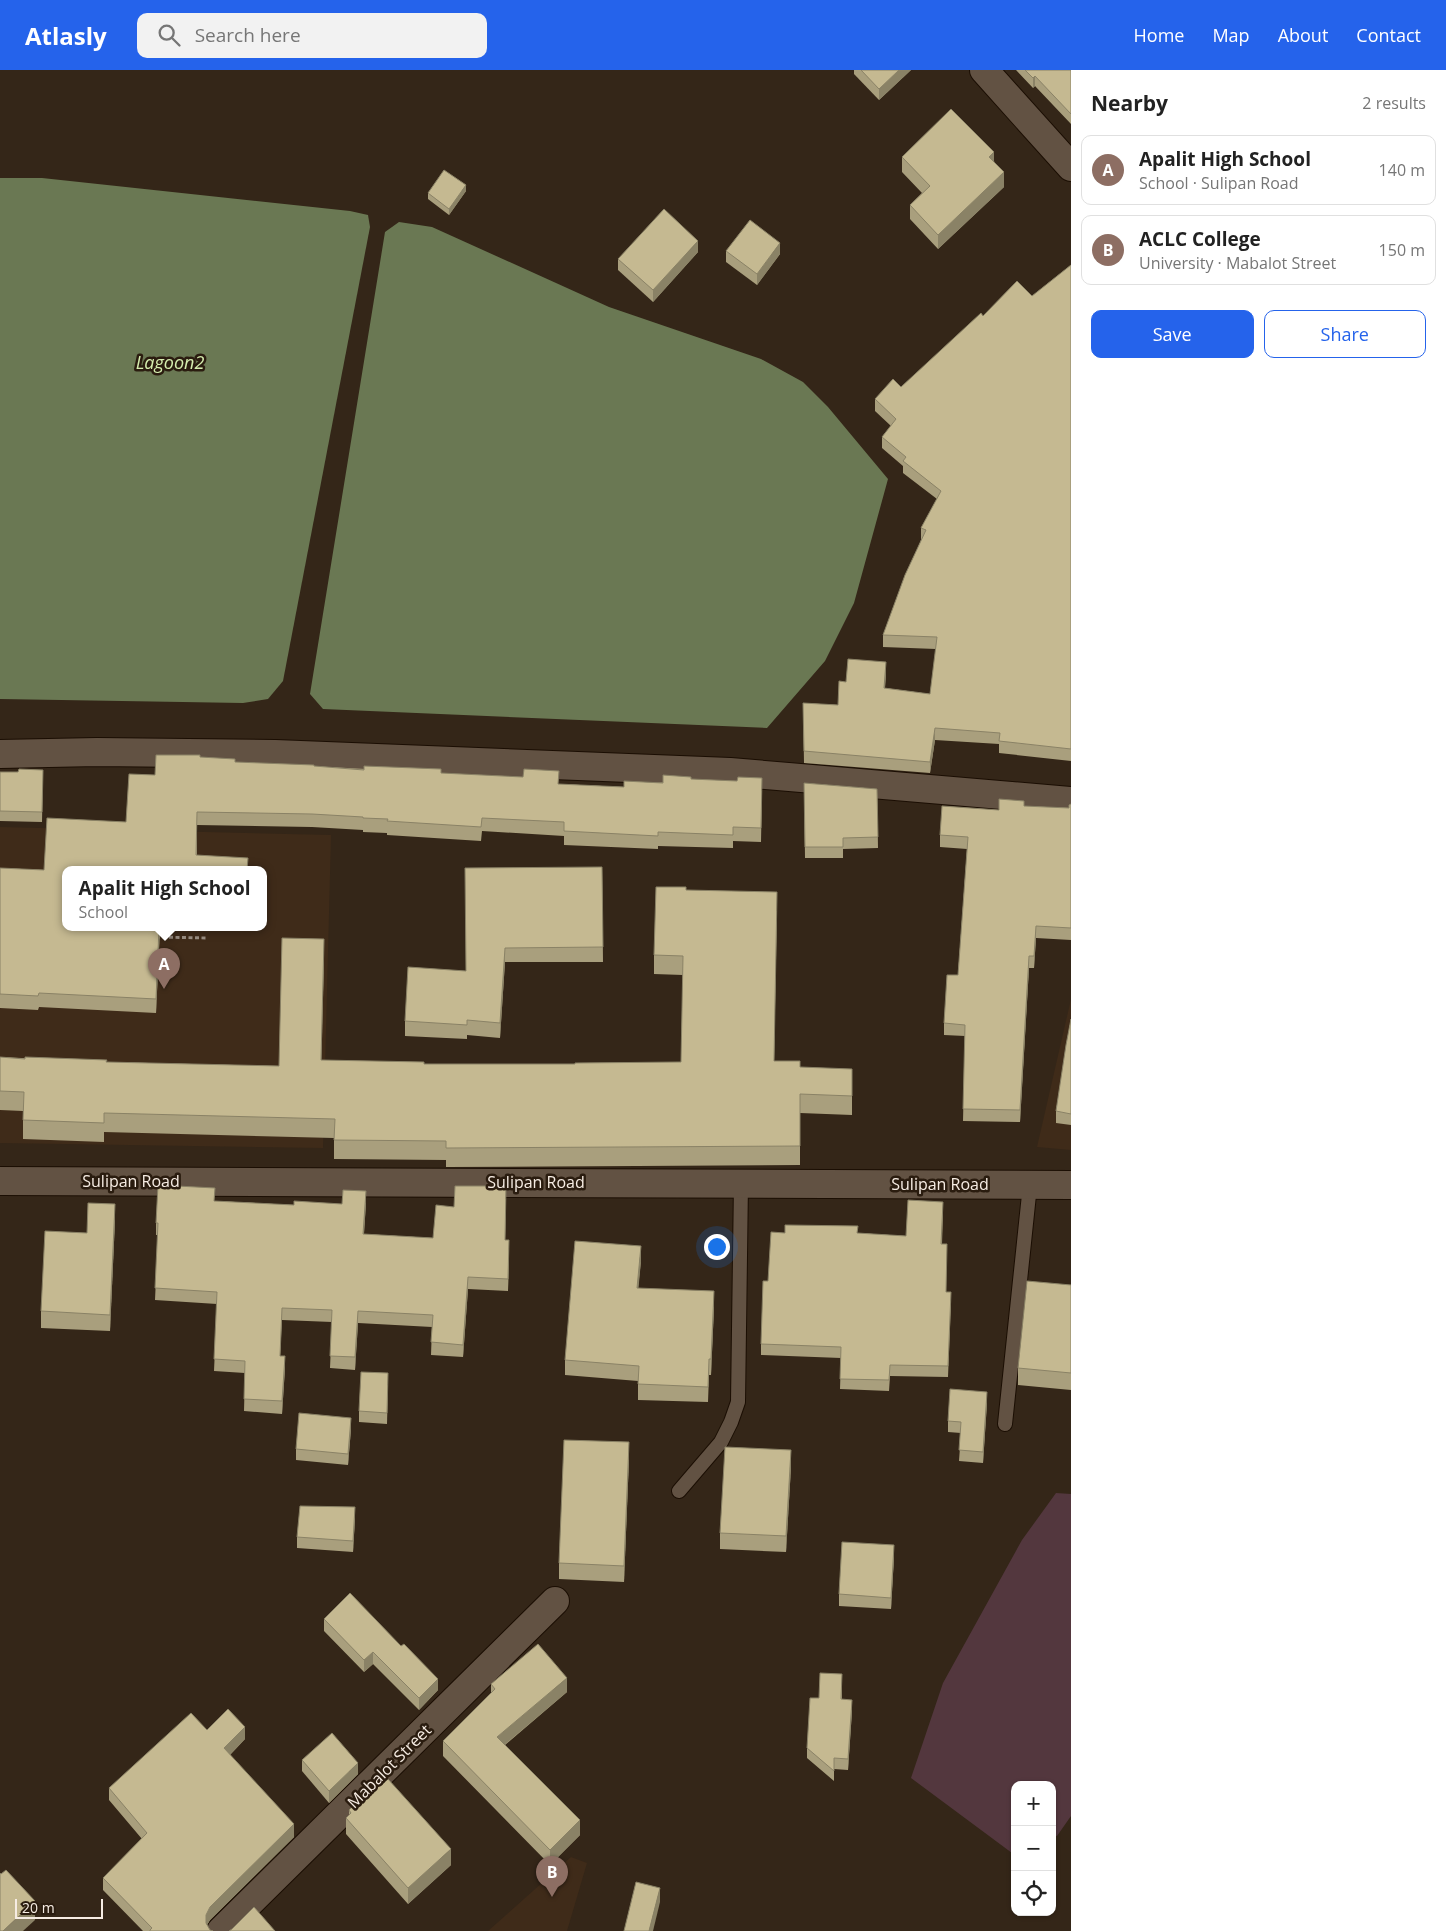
<!DOCTYPE html>
<html lang="en">
<head>
<meta charset="utf-8">
<style>
  body { margin:0; font-family:"Open Sans",sans-serif; background:#f2f2f2; color:#222 }
  .controls { position:absolute; right:15px; bottom:15px; display:grid; overflow:hidden; border-radius:10px; box-shadow:0 1px 4px #0004 }
  .controls button { width:45px; height:45px; display:grid; place-items:center; padding:0; border:0; border-bottom:1px solid #e0e0e0; background:#fff; color:#222; font:25px sans-serif }
  .scale { position:absolute; left:15px; bottom:12px; width:88px; box-sizing:border-box; padding-left:5px; border:2px solid #f6ece3; border-top:0; font-size:14px; line-height:18px; white-space:nowrap; color:#f6ece3; -webkit-text-stroke:4px #2a1c0f; paint-order:stroke }
  .you { position:absolute; left:716px; top:1176px; width:18px; height:18px; margin:-12px; border:4px solid #fff; border-radius:50%; background:#1a73e8; box-shadow:0 0 0 8px #1a73e833 }
  .badge { display:grid; place-items:center; width:32px; height:32px; border-radius:50%; background:#2563eb; color:#fff; font-size:16px; font-weight:700 }
  .pin { position:absolute; translate:-50% -41px; filter:drop-shadow(0 1px 2px #0008) }
  .pin::after { content:''; position:absolute; top:26px; width:18px; height:15px; background:inherit; clip-path:polygon(0 0,100% 0,50% 100%) }
  .popup { position:absolute; left:62px; top:796px; width:205px; height:65px; box-sizing:border-box; display:grid; place-content:center; border-radius:10px; background:#fff; filter:drop-shadow(0 1px 4px #0005); font-size:16px; white-space:nowrap; color:#767676 }
  .popup b { font-size:19px; color:#222 }
  .popup::after { content:''; position:absolute; left:50%; top:100%; margin-left:-10px; border:10px solid transparent; border-top-color:#fff }
  .list { margin:0; padding:0; list-style:none }
  h2 { display:flex; justify-content:space-between; align-items:center; height:65px; margin:0; padding:0 20px; font-size:21px }
  h2 small { font-size:16px; font-weight:400; color:#767676 }
  .list li { display:grid; grid-template-columns:32px 1fr auto; gap:15px; align-items:center; box-sizing:border-box; height:70px; margin:0 10px 10px; padding:0 10px; border:1px solid #e0e0e0; border-radius:10px }
  .list b { display:block; font-size:19px; white-space:nowrap }
  .list p { margin:0; font-size:16px; white-space:nowrap; color:#767676 }
  .list em { font-size:16px; font-style:normal; color:#767676 }
  .actions { display:flex; gap:10px; padding:15px 20px }
  .actions a { flex:1; padding:11px 0; border:1px solid #2563eb; border-radius:10px; text-align:center; font-size:18px; color:#2563eb }
  .actions .main { background:#2563eb; color:#fff }
  .icon { flex:none; width:28px; height:28px; fill:none; stroke:currentColor; stroke-width:2; stroke-linecap:round; stroke-linejoin:round }
  .map { position:relative; flex:none; width:1071px; height:1861px; overflow:hidden }
  header { display:flex; align-items:center; gap:30px; box-sizing:border-box; height:70px; padding:0 25px; background:#2563eb; color:#fff }
  header strong { font-size:24px }
  nav { display:flex; gap:28px; margin-inline-start:auto; font-size:18px }
  .search { width:350px; height:45px; background:#f2f2f2; display:flex; align-items:center; gap:12px; box-sizing:border-box; padding:0 18px; border-radius:10px; color:#767676; font-size:19px }
  main { display:flex }
  aside { flex:1; background:#fff }
  .map>svg:first-child { display:block }
  .built { fill:#3f2b19; fill-rule:evenodd }
  .green { fill:#53373e }
  .water { fill:#6a7853 }
  .lines { fill:none; stroke-linecap:round; stroke-linejoin:round }
  .service-casing { stroke:#1b0e03; stroke-width:16 }
  .minor-casing { stroke:#1b0e03; stroke-width:30 }
  .tertiary-casing { stroke:#1b0e03; stroke-width:30 }
  .path { stroke:#9b8f84; stroke-width:3; stroke-dasharray:4 2.5; stroke-linecap:butt }
  .service { stroke:#625243; stroke-width:14 }
  .minor { stroke:#625243; stroke-width:28 }
  .tertiary { stroke:#625243; stroke-width:28 }
  .wall { fill:#a99f7d }
  .shaded-wall { fill:#8a8266 }
  .building { fill:#c5b991; stroke:#8a8266 }
  .labels { text-anchor:middle; stroke-width:5; stroke-linejoin:round; paint-order:stroke }
  .street-label { font-size:16px; fill:#f6ece3; stroke:#2a1c0f }
  .water-label { font-size:18px; font-style:italic; fill:#d6eeaf; stroke:#2a1c0f }
</style>
</head>
<body>
<header>
<strong>Atlasly</strong>
<div class="search"><svg class="icon" aria-label="search" viewBox="0 0 24 24"><circle cx="10" cy="10" r="6"/><path d="M15 15l6 6"/></svg>Search here</div>
<nav><a>Home</a><a>Map</a><a>About</a><a>Contact</a></nav>
</header>
<main>
<div class="map">
<svg width="1071" height="1861" viewBox="0 0 1071 1861">
  <rect width="100%" height="100%" fill="#342618"/>
  <!-- built -->
  <g class="built">
    <path d="M 0,757 L 331,765 L 323,1078 L 0,1073 ZM 65,800 L 263,800 L 263,858 L 65,858 Z"/>
    <polygon points="1071,929 1071,1080 1037,1077"/>
    <polygon points="571,1787 587,1793 567,1861 488,1861"/>
  </g>
  <!-- green -->
  <polygon class="green" points="1056,1423 1071,1424 1071,1746 1057,1766 1052,1765 1052,1715 1015,1715 1015,1780 1012,1783 911,1708 943,1613 1022,1470"/>
  <!-- water -->
  <g class="water">
    <polygon points="0,108 42,108 350,141 368,145 370,157 283,611 268,629 243,633 0,629"/>
    <polygon points="399,152 432,157 609,237 761,289 803,312 828,337 888,409 854,533 825,591 767,658 323,639 310,624 385,162"/>
  </g>
  <g class="lines">
    <!-- service casing -->
    <g class="service-casing">
      <g id="service">
        <polyline points="1005,1354 1030,1115"/>
        <polyline points="679,1421 721,1372 731,1352 738,1332 741,1113"/>
      </g>
    </g>
    <!-- minor casing -->
    <g class="minor-casing">
      <g id="minor">
        <polyline points="0,684 97,682 275,684 730,702 1071,731"/>
        <polyline points="221,1861 555,1531"/>
      </g>
    </g>
    <!-- tertiary casing -->
    <g class="tertiary-casing">
      <g id="tertiary">
        <polyline points="984,0 1071,97"/>
        <polyline points="0,1111 1071,1115"/>
      </g>
    </g>
    <!-- path -->
    <polyline class="path" points="156,867 208,868"/>
    <!-- service -->
    <use href="#service" class="service"/>
    <!-- minor -->
    <use href="#minor" class="minor"/>
    <!-- tertiary -->
    <use href="#tertiary" class="tertiary"/>
  </g>
  <!-- wall -->
  <g class="wall">
    <polygon points="854,0 911,0 879,30 854,4"/>
    <polygon points="1016,0 1071,0 1071,54 1035,16 1033,18"/>
    <polygon points="902,87 994,91 1004,117 938,179 910,149 910,135 922,123 902,102"/>
    <polygon points="466,121 449,145 428,129 428,123"/>
    <polygon points="726,181 780,184 757,215 726,192"/>
    <polygon points="698,182 653,232 618,200 618,189"/>
    <polygon points="1071,195 1071,691 999,683 999,674 935,670 930,703 804,693 803,633 838,635 846,612 886,604 885,618 930,624 936,579 883,577 883,565 921,470 921,458 937,429 903,403 903,396 882,378 882,367 891,356 875,341 875,329 901,317 983,246 1032,226"/>
    <polygon points="200,687 235,692 441,703 559,714 624,717 691,709 762,721 761,772 733,771 733,778 658,776 658,779 564,775 564,766 482,761 481,771 387,765 387,763 363,762 363,760 312,757 197,755 197,785 248,800 65,800 65,858 160,858 156,943 39,937 38,940 0,938 0,798 44,800 126,752 155,705"/>
    <polygon points="43,700 42,752 0,751 0,702 18,702"/>
    <polygon points="804,713 877,719 878,778 843,779 843,788 805,788"/>
    <polygon points="1071,734 1071,870 1036,868 1034,898 1029,898 1020,1052 963,1051 965,966 944,965 944,953 958,905 967,779 940,777 940,765 999,740 1024,736 1069,738"/>
    <polygon points="602,797 603,892 505,892 500,968 467,965 467,969 405,966 405,951 466,901"/>
    <polygon points="686,820 777,841 774,991 800,997 852,1018 852,1045 800,1043 800,1095 446,1097 446,1090 334,1089 334,1068 104,1062 104,1072 23,1069 23,1041 0,1040 0,987 107,992 279,996 324,888 321,990 424,994 575,994 681,992 683,905 654,904 654,885"/>
    <polygon points="1071,949 1071,1055 1056,1053 1056,1041"/>
    <polygon points="506,1129 505,1170 509,1182 508,1221 468,1219 463,1287 431,1285 432,1257 358,1253 355,1300 330,1298 332,1252 282,1250 280,1286 285,1298 282,1344 244,1341 245,1303 214,1301 217,1234 155,1230 158,1165 156,1165 156,1153 215,1131 294,1135 342,1134 366,1133 364,1164 433,1168 454,1137"/>
    <polygon points="943,1143 942,1174 946,1222 951,1232 948,1307 890,1306 889,1321 840,1319 841,1288 761,1285 761,1274 768,1211 785,1163 857,1163 906,1166"/>
    <polygon points="115,1150 110,1261 41,1258 41,1241 87,1163"/>
    <polygon points="641,1191 638,1218 714,1237 711,1305 709,1305 708,1332 638,1330 638,1311 565,1305 565,1290"/>
    <polygon points="1071,1215 1071,1320 1018,1315 1018,1298"/>
    <polygon points="388,1315 387,1354 359,1352 359,1341"/>
    <polygon points="987,1333 983,1393 959,1391 961,1363 948,1362 948,1351"/>
    <polygon points="351,1359 348,1395 296,1390 296,1379"/>
    <polygon points="629,1389 624,1512 559,1509 559,1493"/>
    <polygon points="791,1397 786,1482 720,1479 720,1463"/>
    <polygon points="355,1448 353,1482 297,1478 297,1467"/>
    <polygon points="894,1487 891,1539 839,1536 839,1524"/>
    <polygon points="324,1549 438,1620 419,1640 373,1594 364,1602 324,1561"/>
    <polygon points="491,1614 567,1622 505,1675 580,1765 550,1795 443,1686 443,1671 491,1624"/>
    <polygon points="842,1615 842,1629 852,1641 848,1700 834,1699 834,1711 807,1688 807,1678 819,1628"/>
    <polygon points="207,1660 245,1669 230,1685 294,1767 210,1850 207,1855 210,1860 213,1861 143,1861 103,1820 103,1808 142,1769 109,1730 109,1718"/>
    <polygon points="302,1690 358,1704 329,1733 302,1701"/>
    <polygon points="349,1740 451,1795 408,1834 346,1764 346,1748 349,1745"/>
  </g>
  <!-- shaded-wall -->
  <g class="shaded-wall">
    <polygon points="899,0 911,0 879,30 879,19"/>
    <polygon points="1035,6 1035,16 1033,18 1033,8"/>
    <polygon points="994,82 994,97 989,87"/>
    <polygon points="1004,102 1004,117 938,179 938,165"/>
    <polygon points="466,115 466,121 449,145 449,139"/>
    <polygon points="698,171 698,182 653,232 653,220"/>
    <polygon points="780,173 780,184 757,215 757,204"/>
    <polygon points="886,592 886,604 884,629 884,618"/>
    <polygon points="935,658 935,670 930,703 930,692"/>
    <polygon points="1036,856 1036,868 1034,898 1034,886"/>
    <polygon points="159,858 160,858 156,943 156,929"/>
    <polygon points="324,869 324,888 321,1009 321,990"/>
    <polygon points="505,878 505,892 500,968 500,953"/>
    <polygon points="1029,886 1029,898 1020,1052 1020,1040"/>
    <polygon points="366,1121 366,1133 363,1176 363,1164"/>
    <polygon points="115,1134 115,1150 110,1261 110,1245"/>
    <polygon points="509,1170 509,1182 508,1221 508,1209"/>
    <polygon points="641,1176 641,1191 637,1234 637,1218"/>
    <polygon points="468,1207 468,1219 463,1287 463,1275"/>
    <polygon points="714,1221 714,1237 711,1305 711,1289"/>
    <polygon points="358,1241 358,1253 355,1300 355,1287"/>
    <polygon points="285,1286 285,1298 282,1344 282,1331"/>
    <polygon points="987,1322 987,1333 983,1393 983,1382"/>
    <polygon points="351,1348 351,1359 348,1395 348,1384"/>
    <polygon points="629,1372 629,1389 624,1512 624,1496"/>
    <polygon points="791,1380 791,1397 786,1482 786,1466"/>
    <polygon points="355,1437 355,1448 353,1482 353,1471"/>
    <polygon points="894,1475 894,1487 891,1539 891,1528"/>
    <polygon points="373,1582 373,1594 364,1602 364,1590"/>
    <polygon points="567,1608 567,1622 497,1681 497,1667"/>
    <polygon points="438,1609 438,1620 419,1640 419,1628"/>
    <polygon points="852,1630 852,1641 848,1700 848,1689"/>
    <polygon points="245,1657 245,1669 224,1691 224,1678"/>
    <polygon points="358,1693 358,1704 329,1733 329,1721"/>
    <polygon points="580,1750 580,1765 550,1795 550,1780"/>
    <polygon points="294,1754 294,1767 210,1850 206,1857 206,1845 210,1837"/>
    <polygon points="451,1779 451,1795 408,1834 408,1818"/>
    <polygon points="660,1818 660,1832 653,1861 649,1861"/>
    <polygon points="35,1831 35,1850 23,1861 3,1861"/>
  </g>
  <!-- building -->
  <g class="building">
    <polygon points="861,0 899,0 879,19"/>
    <polygon points="1025,0 1071,0 1071,44 1035,6 1033,8"/>
    <polygon points="951,39 994,82 989,87 1004,102 938,165 910,135 930,116 902,87"/>
    <polygon points="444,100 466,115 449,139 428,123"/>
    <polygon points="664,139 698,171 653,220 618,189"/>
    <polygon points="750,150 780,173 757,204 726,181"/>
    <polygon points="1071,195 1071,679 999,671 1000,663 935,658 930,692 804,681 803,633 838,635 839,611 846,612 848,589 886,592 884,618 930,624 937,567 883,565 905,505 926,460 921,458 941,421 903,391 906,387 882,367 896,349 875,329 893,309 901,317 981,243 983,246 1017,211 1032,226"/>
    <polygon points="156,685 200,685 200,687 235,689 235,692 314,695 314,696 364,700 364,696 441,699 441,703 523,707 524,699 559,701 558,714 624,717 624,711 663,713 663,705 691,707 691,709 737,711 738,707 762,708 761,758 733,757 733,765 658,762 658,766 564,761 564,752 482,748 481,757 387,751 388,749 363,748 363,747 312,744 197,742 196,785 248,788 247,800 65,800 65,858 159,858 156,929 39,923 38,926 0,924 0,798 44,800 47,748 126,752 129,704 155,705"/>
    <polygon points="19,699 43,700 42,742 0,741 0,702 18,702"/>
    <polygon points="804,713 877,719 878,767 843,768 843,777 805,777"/>
    <polygon points="999,729 1024,731 1024,736 1069,738 1069,735 1071,734 1071,858 1036,856 1034,886 1029,886 1020,1040 963,1039 965,955 944,953 947,905 958,905 968,767 940,765 942,736 999,740"/>
    <polygon points="602,797 603,877 505,878 500,953 467,950 467,955 405,951 408,897 466,901 465,798"/>
    <polygon points="656,817 686,817 686,820 777,822 774,991 800,991 800,997 852,999 852,1026 800,1024 800,1076 446,1078 446,1071 334,1070 335,1049 104,1043 104,1053 23,1050 24,1022 0,1021 0,987 25,989 25,987 107,990 106,992 279,996 282,868 324,869 321,990 424,992 424,994 575,994 575,993 681,992 683,886 654,885"/>
    <polygon points="1071,949 1071,1044 1056,1041 1066,975"/>
    <polygon points="158,1115 215,1118 214,1131 294,1135 294,1131 342,1134 343,1120 366,1121 363,1164 433,1168 436,1135 454,1137 455,1116 506,1116 505,1170 509,1170 508,1209 468,1207 463,1275 431,1272 433,1245 358,1241 355,1287 330,1286 332,1240 282,1238 280,1286 285,1286 282,1331 244,1329 245,1291 214,1289 217,1222 155,1218 158,1153 156,1153"/>
    <polygon points="908,1130 943,1132 941,1174 947,1174 946,1222 951,1222 948,1296 890,1295 889,1310 840,1309 841,1277 761,1274 763,1211 768,1211 771,1162 785,1163 785,1155 858,1156 857,1163 906,1166"/>
    <polygon points="88,1133 115,1134 110,1245 41,1241 45,1161 87,1163"/>
    <polygon points="575,1171 641,1176 637,1218 714,1221 711,1289 709,1289 708,1317 638,1314 639,1296 565,1290"/>
    <polygon points="1027,1211 1071,1215 1071,1303 1018,1298"/>
    <polygon points="361,1302 388,1303 387,1343 359,1341"/>
    <polygon points="950,1319 987,1322 983,1382 959,1380 961,1352 948,1351"/>
    <polygon points="299,1343 351,1348 348,1384 296,1379"/>
    <polygon points="564,1370 629,1372 624,1496 559,1493"/>
    <polygon points="725,1377 791,1380 786,1466 720,1463"/>
    <polygon points="300,1436 355,1437 353,1471 297,1467"/>
    <polygon points="842,1472 894,1475 891,1528 839,1524"/>
    <polygon points="350,1523 401,1576 404,1574 438,1609 419,1628 373,1582 364,1590 324,1549"/>
    <polygon points="538,1574 567,1608 497,1667 580,1750 550,1780 443,1671 495,1619 491,1614"/>
    <polygon points="820,1603 842,1604 841,1629 852,1630 848,1689 834,1688 834,1701 807,1678 810,1628 819,1628"/>
    <polygon points="228,1639 245,1657 224,1678 294,1754 210,1837 206,1845 206,1853 210,1860 213,1861 150,1861 150,1860 152,1858 103,1808 147,1763 109,1718 191,1643 207,1660"/>
    <polygon points="332,1663 358,1693 329,1721 302,1690"/>
    <polygon points="388,1709 451,1779 408,1818 346,1748 351,1743 349,1740 378,1711 382,1715"/>
    <polygon points="6,1800 35,1831 3,1861 0,1861 0,1803 1,1804"/>
    <polygon points="636,1812 660,1818 649,1861 624,1861"/>
    <polygon points="254,1837 275,1861 229,1861 232,1859"/>
  </g>
  <g class="labels">
    <!-- street labels -->
    <g class="street-label">
      <text x="131" y="1117">Sulipan Road</text>
      <text x="536" y="1118">Sulipan Road</text>
      <text x="940" y="1120">Sulipan Road</text>
      <text transform="translate(389 1696) rotate(-45)" y="6">Mabalot Street</text>
    </g>
    <!-- water labels -->
    <g class="water-label">
      <text x="170" y="299">Lagoon2</text>
    </g>
  </g>
</svg>
<div class="controls">
<button>+</button>
<button>−</button>
<button><svg class="icon" aria-label="locate" viewBox="0 0 24 24"><circle cx="12" cy="12" r="6"/><path d="M12 2v4M12 18v4M2 12h4M18 12h4"/></svg></button>
</div>
<div class="scale">20 m</div>
<div class="you"></div>
<div class="pin badge" style="left:164px;top:919px;background:#8d6e63">A</div>
<div class="popup"><b>Apalit High School</b>School</div>
<div class="pin badge" style="left:552px;top:1827px;background:#8d6e63">B</div>
</div>
<aside>
<h2>Nearby<small>2 results</small></h2>
<ul class="list">
<li><span class="badge" style="background:#8d6e63">A</span><div><b>Apalit High School</b><p>School · Sulipan Road</p></div><em>140 m</em></li>
<li><span class="badge" style="background:#8d6e63">B</span><div><b>ACLC College</b><p>University · Mabalot Street</p></div><em>150 m</em></li>
</ul>
<div class="actions"><a class="main">Save</a><a>Share</a></div>
</aside>
</main>
</body>
</html>
